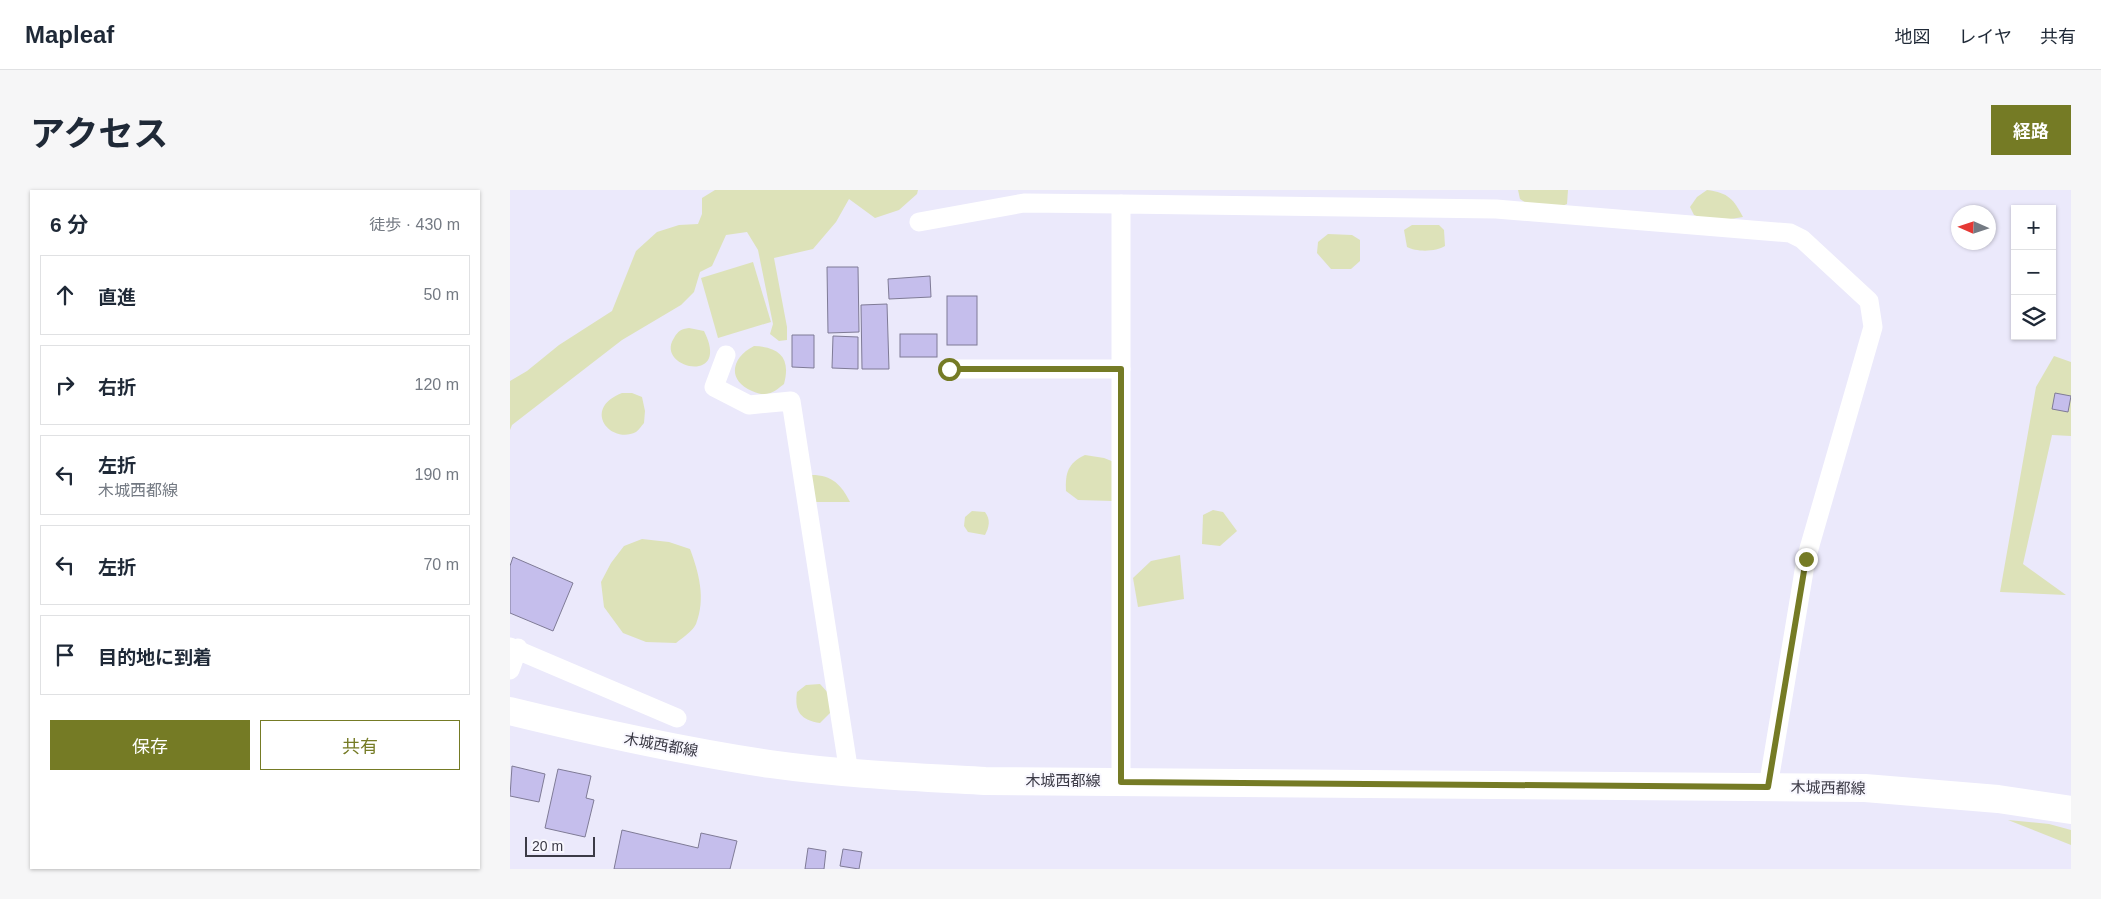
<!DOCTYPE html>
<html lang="ja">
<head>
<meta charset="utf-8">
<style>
  body { margin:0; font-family:Helvetica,"Noto Sans JP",sans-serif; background:#f6f6f7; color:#1f2937 }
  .controls { position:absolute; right:15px; top:15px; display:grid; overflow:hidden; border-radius:0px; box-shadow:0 1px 4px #0004 }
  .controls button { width:45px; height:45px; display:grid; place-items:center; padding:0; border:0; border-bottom:1px solid #e0e1e3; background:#fff; color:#1f2937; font:25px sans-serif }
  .compass { position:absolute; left:1441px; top:15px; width:45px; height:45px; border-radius:50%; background:#fff; box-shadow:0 1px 4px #0004; rotate:273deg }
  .scale { position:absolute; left:15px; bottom:12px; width:70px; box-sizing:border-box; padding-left:5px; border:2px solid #3b3a46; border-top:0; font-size:14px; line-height:18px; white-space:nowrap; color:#3b3a46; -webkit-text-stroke:4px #f8f7fe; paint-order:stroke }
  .stop { position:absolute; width:15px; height:15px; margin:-11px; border:4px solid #757b25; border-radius:50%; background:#fff }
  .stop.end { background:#757b25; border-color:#fff; box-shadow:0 1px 5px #0008 }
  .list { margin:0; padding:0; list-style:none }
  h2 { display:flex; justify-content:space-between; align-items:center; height:65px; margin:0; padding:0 20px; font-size:21px }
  h2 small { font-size:16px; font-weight:400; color:#747a83 }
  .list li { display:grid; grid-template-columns:32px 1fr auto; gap:15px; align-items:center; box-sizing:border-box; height:80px; margin:0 10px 10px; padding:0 10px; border:1px solid #e0e1e3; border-radius:0px }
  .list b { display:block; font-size:19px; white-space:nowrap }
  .list p { margin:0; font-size:16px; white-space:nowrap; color:#747a83 }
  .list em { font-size:16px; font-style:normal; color:#747a83 }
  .actions { display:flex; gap:10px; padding:15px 20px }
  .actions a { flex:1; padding:11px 0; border:1px solid #757b25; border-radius:0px; text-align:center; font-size:18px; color:#757b25 }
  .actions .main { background:#757b25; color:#fff }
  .icon { flex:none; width:28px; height:28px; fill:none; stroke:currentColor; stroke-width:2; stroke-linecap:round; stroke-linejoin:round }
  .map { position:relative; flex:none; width:1561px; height:679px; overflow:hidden; border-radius:0px }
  header { display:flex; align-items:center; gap:30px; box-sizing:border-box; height:70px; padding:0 25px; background:#fff; border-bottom:1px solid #e0e1e3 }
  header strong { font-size:24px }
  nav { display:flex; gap:28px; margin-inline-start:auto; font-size:18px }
  .intro { display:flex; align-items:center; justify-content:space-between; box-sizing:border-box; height:120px; padding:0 30px }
  h1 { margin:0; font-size:35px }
  .button { padding:12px 22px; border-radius:0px; background:#757b25; color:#fff; font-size:18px; font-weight:700 }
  main { display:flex; gap:30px; padding:0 30px }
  aside { flex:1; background:#fff; border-radius:0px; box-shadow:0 1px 4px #0004 }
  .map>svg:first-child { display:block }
  .green { fill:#dde2b9 }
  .building { fill:#c5beec; stroke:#7f7b96 }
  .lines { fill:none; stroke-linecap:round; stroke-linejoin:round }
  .street { stroke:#fff; stroke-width:19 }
  .secondary { stroke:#fff; stroke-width:28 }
  .route { stroke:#757b25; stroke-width:6 }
  .labels { text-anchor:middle; stroke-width:4; stroke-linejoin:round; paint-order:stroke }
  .street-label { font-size:15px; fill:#3b3a46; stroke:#f8f7fe }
</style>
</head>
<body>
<header>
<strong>Mapleaf</strong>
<nav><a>地図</a><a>レイヤ</a><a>共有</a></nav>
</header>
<div class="intro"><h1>アクセス</h1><a class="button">経路</a></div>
<main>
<aside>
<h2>6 分<small>徒歩 · 430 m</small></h2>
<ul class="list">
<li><svg class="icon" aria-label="ahead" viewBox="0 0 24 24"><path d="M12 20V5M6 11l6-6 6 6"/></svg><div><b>直進</b></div><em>50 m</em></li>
<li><svg class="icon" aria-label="right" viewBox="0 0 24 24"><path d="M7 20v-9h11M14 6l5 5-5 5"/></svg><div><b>右折</b></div><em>120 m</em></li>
<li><svg class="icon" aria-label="left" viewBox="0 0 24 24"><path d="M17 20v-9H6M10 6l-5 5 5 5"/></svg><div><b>左折</b><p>木城西都線</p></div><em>190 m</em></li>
<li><svg class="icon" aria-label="left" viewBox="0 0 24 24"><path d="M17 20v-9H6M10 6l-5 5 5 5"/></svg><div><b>左折</b></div><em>70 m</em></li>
<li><svg class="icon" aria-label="arrive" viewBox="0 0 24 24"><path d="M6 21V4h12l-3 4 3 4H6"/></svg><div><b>目的地に到着</b></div></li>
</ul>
<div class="actions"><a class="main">保存</a><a>共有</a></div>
</aside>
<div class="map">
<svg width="1561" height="679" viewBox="0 0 1561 679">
  <rect width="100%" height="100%" fill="#ebe9fb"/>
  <!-- green -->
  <g class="green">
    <polygon points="205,0 408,0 407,4 389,20 365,28 339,9 326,32 303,59 264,68 277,137 277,150 269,151 260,144 263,134 248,60 237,42 216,45 202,76 190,82 184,102 171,115 112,150 2,235 0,240 0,191 17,181 49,155 102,121 126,61 147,42 169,35 188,34 192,24 192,8"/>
    <path d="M 1008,0 L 1058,0 L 1057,14 C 1040,22 1025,19 1010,9 Z"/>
    <path d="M 1197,0 C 1219,3 1223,9 1233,27 C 1217,30 1198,32 1184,25 L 1180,17 L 1187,7 Z"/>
    <path d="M 902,35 L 929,35 L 934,40 L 935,56 C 926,62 906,62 897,57 L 894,40 Z"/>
    <polygon points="818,44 842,45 850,50 850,71 841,79 821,79 807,63 808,52"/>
    <polygon points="243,72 261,132 208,148 191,88"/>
    <path d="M 179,138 L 194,141 C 222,196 144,178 164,148 C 168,141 171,139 179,138 Z"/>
    <path d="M 244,156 C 270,157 281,168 274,194 C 269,198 263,203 257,204 C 252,205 247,203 242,201 C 216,190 222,167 244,156 Z"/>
    <polygon points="1544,166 1561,172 1561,246 1542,245 1513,374 1556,405 1490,402 1526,197"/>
    <path d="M 112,203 L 122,203 L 132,207 L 135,221 L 134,233 C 132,235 129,240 126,242 C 101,255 71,219 112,203 Z"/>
    <path d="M 575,265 L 594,268 L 604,272 L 603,311 L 568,310 L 556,301 C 555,283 558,273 575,265 Z"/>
    <path d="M 299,285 C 321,284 331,294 340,312 L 303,312 Z"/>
    <polygon points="703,320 713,322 727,341 710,356 692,354 693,325"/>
    <path d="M 462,321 L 475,322 C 481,330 479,337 475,345 L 458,342 L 454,336 L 455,327 Z"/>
    <path d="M 132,349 L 159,352 L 180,359 C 189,383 196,409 186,434 C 183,441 172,448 166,453 L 136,452 L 113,443 L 94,417 L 91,392 L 101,373 L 114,356 Z"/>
    <polygon points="670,365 674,409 628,417 623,388 641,371"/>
    <path d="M 310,494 L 319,504 L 321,522 L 310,533 C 291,530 284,522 287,502 L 296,495 Z"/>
    <polygon points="1498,630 1539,634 1561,640 1561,655"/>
  </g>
  <!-- building -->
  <g class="building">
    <polygon points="317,77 348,77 349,142 318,143"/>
    <polygon points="420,86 421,107 379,109 378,89"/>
    <rect x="437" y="106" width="30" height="49"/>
    <polygon points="377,114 379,179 352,179 351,115"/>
    <rect x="390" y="144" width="37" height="23"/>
    <polygon points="282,145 304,145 304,178 282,177"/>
    <polygon points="323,146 348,147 348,179 322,178"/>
    <polygon points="1545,203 1561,206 1558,222 1542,219"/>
    <polygon points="3,367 63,393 43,441 0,423 0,376"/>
    <polygon points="2,576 35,584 29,612 0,606"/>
    <polygon points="48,579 81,586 76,608 84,610 75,647 35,638"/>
    <polygon points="112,640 188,658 191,643 227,651 220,679 104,679"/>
    <polygon points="298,658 316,661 314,679 295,679"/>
    <polygon points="333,659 352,662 349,679 330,676"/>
  </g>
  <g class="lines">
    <!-- street -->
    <g class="street">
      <polyline points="409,32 514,13 611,14"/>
      <polyline points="216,165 204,197 239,215 281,211 339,583"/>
      <polyline points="439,179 611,179"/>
      <polyline points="0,457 167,528"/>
      <polyline points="0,480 8,458"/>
      <polyline points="611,592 611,14 986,19 1280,43 1292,49 1359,111 1363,137 1296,369 1258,597"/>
    </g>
    <!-- secondary -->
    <path class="secondary" d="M 0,521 C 86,542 172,561 260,574 C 331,584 403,587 475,591 L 1355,598 L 1488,609 L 1561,620"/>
  </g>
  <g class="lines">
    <!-- route -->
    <polyline class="route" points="439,179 611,179 611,592 1258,597 1296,369"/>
  </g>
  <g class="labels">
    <!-- street labels -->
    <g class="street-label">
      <text transform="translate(151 555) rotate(10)" y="5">木城西都線</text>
      <text x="553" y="596">木城西都線</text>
      <text transform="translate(1318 598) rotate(1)" y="5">木城西都線</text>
    </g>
  </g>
</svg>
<div class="controls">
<button>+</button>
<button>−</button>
<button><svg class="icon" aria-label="layers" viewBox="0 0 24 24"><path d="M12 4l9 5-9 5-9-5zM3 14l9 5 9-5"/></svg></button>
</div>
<svg class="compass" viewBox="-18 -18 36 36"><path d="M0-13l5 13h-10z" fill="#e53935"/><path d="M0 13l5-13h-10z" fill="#747a83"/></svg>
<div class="scale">20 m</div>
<div class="stop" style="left:439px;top:179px"></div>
<div class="stop end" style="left:1296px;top:369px"></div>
</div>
</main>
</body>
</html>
